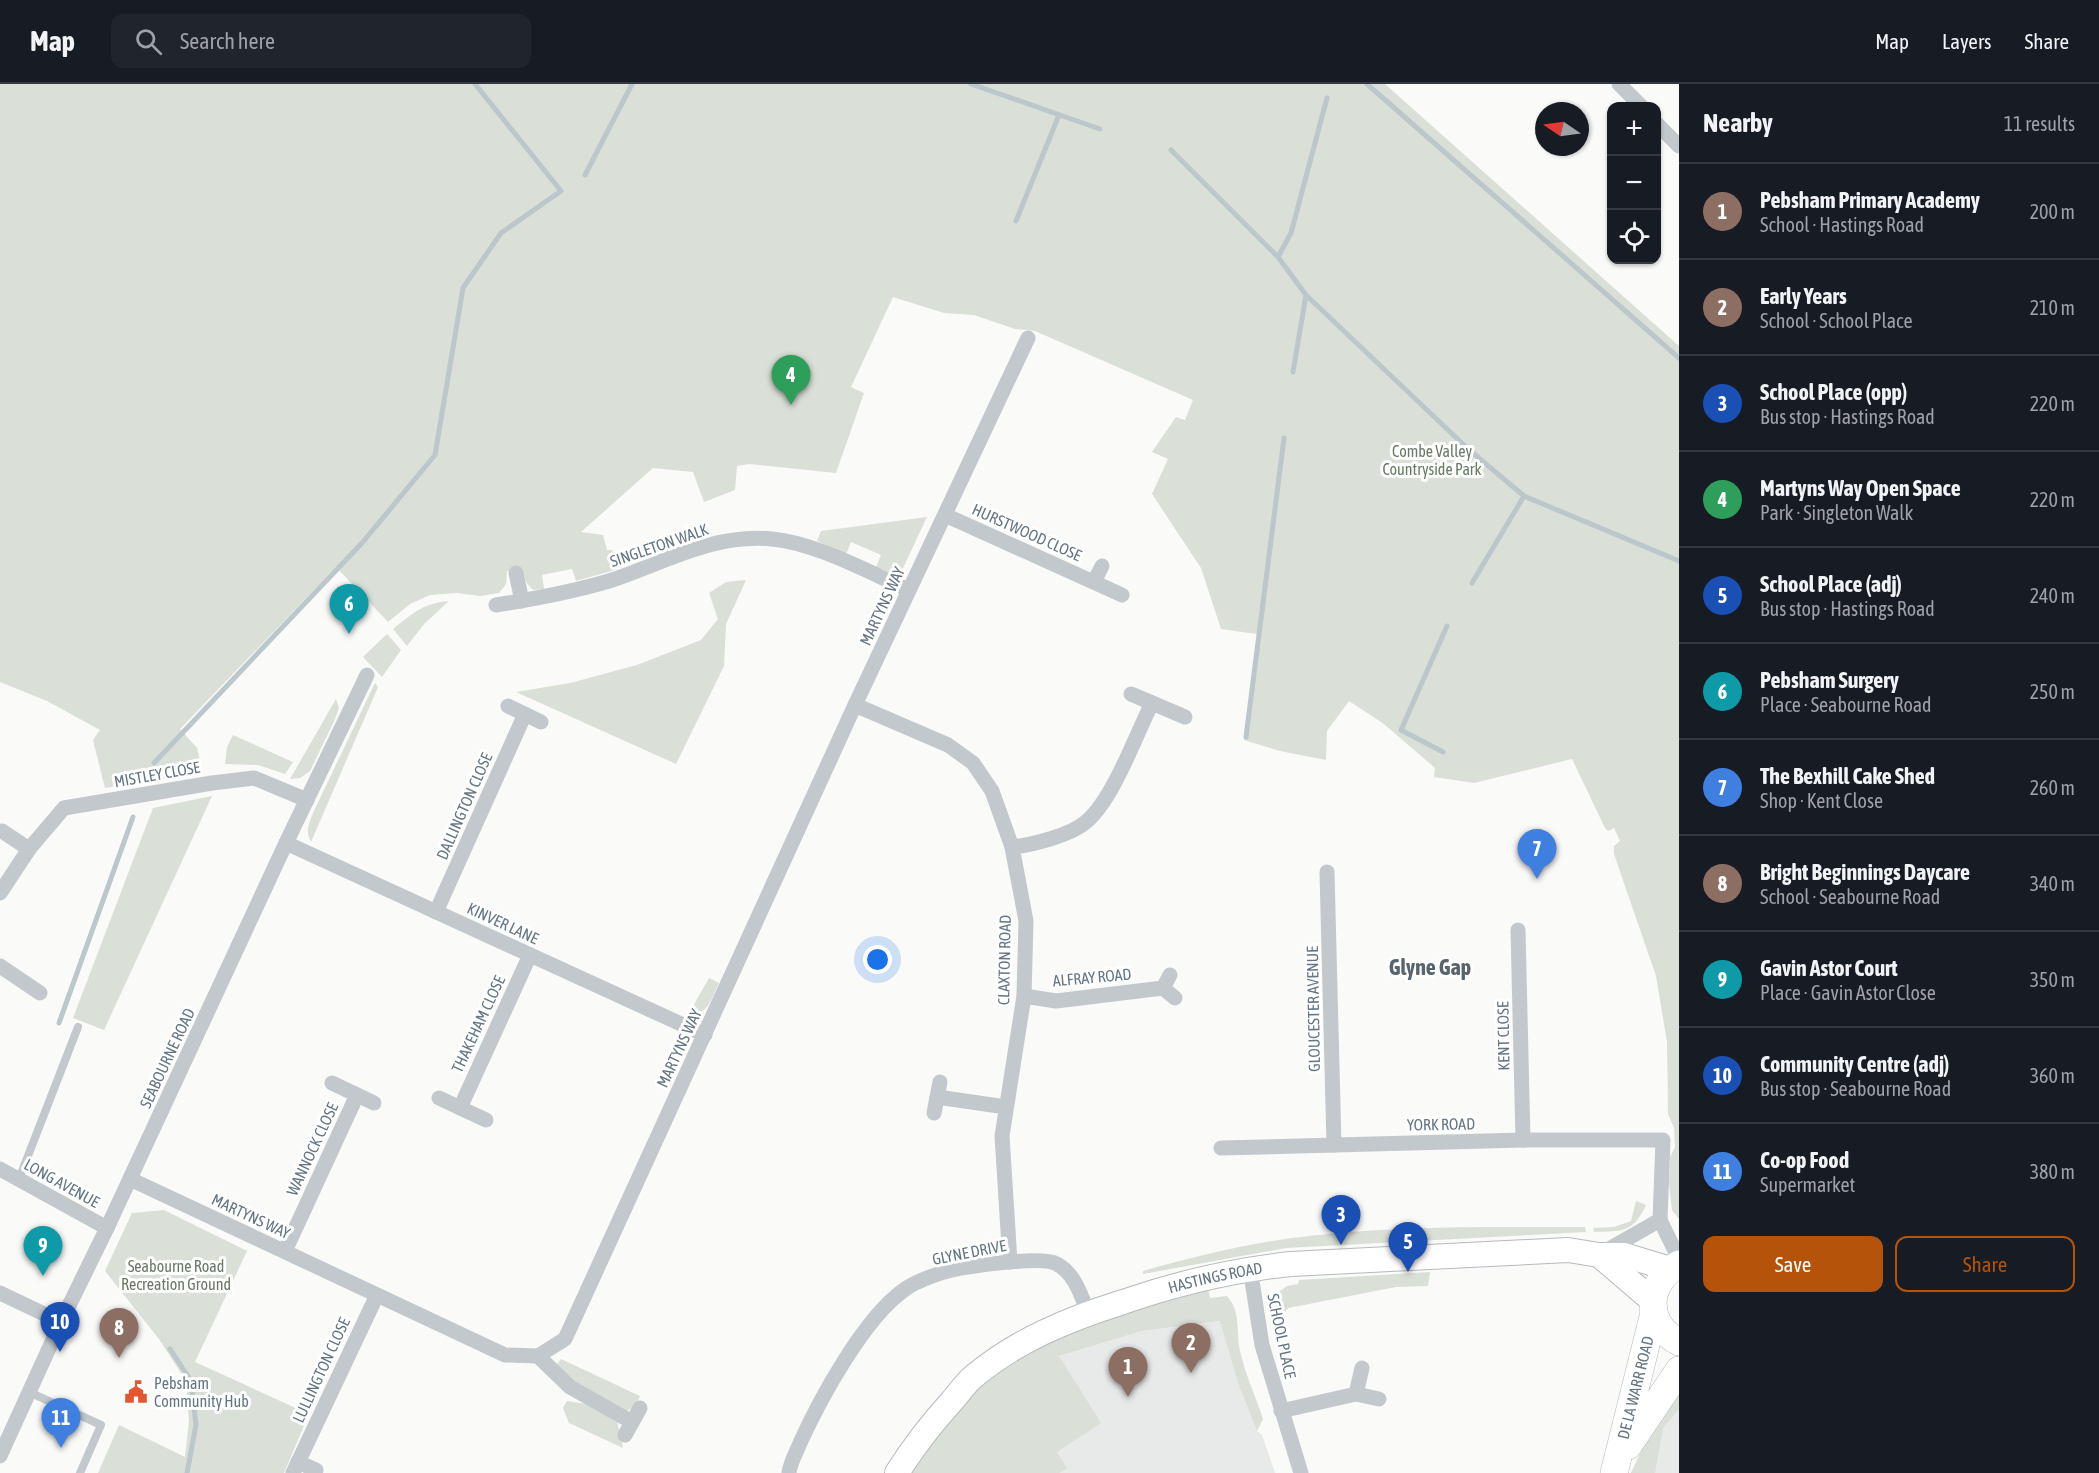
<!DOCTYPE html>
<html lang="en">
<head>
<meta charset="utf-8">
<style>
  body { margin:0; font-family:"Asap Condensed",sans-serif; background:#20242c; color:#f1f3f6 }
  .controls { position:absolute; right:18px; top:18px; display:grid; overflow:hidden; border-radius:12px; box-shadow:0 2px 4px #0004 }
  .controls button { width:54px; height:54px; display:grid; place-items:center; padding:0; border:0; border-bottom:2px solid #363941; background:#171b24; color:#f1f3f6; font:30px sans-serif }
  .compass { position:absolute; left:1535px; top:18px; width:54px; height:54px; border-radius:50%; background:#171b24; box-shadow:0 2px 4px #0004; rotate:283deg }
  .you { position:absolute; left:878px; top:876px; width:21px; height:21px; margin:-15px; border:4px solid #fff; border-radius:50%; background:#1a73e8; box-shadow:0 0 0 9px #1a73e833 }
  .badge { display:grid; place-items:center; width:39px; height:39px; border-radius:50%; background:#b45309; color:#fff; font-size:20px; font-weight:700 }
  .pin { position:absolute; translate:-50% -50px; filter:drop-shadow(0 2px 3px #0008) }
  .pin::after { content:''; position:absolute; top:32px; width:21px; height:18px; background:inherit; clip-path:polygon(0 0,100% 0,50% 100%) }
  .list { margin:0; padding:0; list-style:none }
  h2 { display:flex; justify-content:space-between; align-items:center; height:78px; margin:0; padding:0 24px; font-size:26px }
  h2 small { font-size:20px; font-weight:400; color:#9ea1a6 }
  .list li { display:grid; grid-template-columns:39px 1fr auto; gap:18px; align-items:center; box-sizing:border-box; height:96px; padding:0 24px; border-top:2px solid #363941 }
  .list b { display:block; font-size:22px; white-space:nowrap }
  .list p { margin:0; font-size:20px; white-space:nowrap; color:#9ea1a6 }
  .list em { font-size:20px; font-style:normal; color:#9ea1a6 }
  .actions { display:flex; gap:12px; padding:18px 24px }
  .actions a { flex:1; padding:14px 0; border:2px solid #b45309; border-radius:12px; text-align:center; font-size:21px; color:#b45309 }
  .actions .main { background:#b45309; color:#fff }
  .icon { flex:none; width:33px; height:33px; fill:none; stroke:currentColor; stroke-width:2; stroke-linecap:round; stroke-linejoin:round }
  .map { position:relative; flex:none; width:1679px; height:1389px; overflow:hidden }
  header { display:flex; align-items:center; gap:36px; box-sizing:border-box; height:84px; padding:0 30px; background:#171b24; border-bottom:2px solid #363941 }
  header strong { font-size:28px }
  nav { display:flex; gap:33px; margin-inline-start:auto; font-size:21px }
  .search { width:420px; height:54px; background:#20242c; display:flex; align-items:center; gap:15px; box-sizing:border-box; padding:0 21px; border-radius:12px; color:#9ea1a6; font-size:22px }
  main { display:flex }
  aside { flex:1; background:#171b24 }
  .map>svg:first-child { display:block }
  .built { fill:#e8e9e9 }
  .green { fill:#dadfd7 }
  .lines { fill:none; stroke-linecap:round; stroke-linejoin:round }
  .stream { stroke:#bbc7cb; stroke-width:5 }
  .primary-casing { stroke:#b5babe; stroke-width:26 }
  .highway-casing { stroke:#b4b9bd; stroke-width:28 }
  .lane { stroke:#c3c8cc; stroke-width:8 }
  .street { stroke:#c3c8cc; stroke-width:15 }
  .primary { stroke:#fff; stroke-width:24 }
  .highway { stroke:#fff; stroke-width:27 }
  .labels { text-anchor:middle; stroke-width:6; stroke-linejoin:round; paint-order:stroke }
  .park-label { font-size:16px; fill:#687a64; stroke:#fff }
  .street-label { font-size:16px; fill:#657683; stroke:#fff }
  .poi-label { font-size:16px; fill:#657683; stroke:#fff; text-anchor:start }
  .district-label { font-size:22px; font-weight:bold; fill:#57646e; stroke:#fff }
</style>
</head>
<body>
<header>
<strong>Map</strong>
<div class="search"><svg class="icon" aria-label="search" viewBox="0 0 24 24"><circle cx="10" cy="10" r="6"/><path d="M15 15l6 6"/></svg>Search here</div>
<nav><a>Map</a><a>Layers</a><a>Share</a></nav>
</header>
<main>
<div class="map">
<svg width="1679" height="1389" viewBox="0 0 1679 1389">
  <rect width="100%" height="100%" fill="#fafaf8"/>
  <!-- built -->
  <g class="built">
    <polygon points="1221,1237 1239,1302 1257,1347 1262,1351 1275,1389 936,1389 1062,1280 1059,1272 1142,1247"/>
    <polygon points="1679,1308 1679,1389 1631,1389"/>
  </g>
  <!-- green -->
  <g class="green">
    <polygon points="0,0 1385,0 1679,262 1679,1135 1672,1126 1669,1099 1670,1073 1675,1063 1674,1044 1668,1030 1667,958 1656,892 1614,770 1614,762 1620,757 1614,744 1608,747 1605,744 1572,675 1474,699 1434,693 1435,684 1384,640 1349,617 1327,647 1326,676 1280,667 1244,656 1257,550 1221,545 1201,484 1152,410 1168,375 1152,368 1176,333 1185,336 1193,316 1035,247 1015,245 974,231 944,229 893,213 851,303 864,309 836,389 749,380 737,382 735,406 704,418 693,388 653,384 581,448 603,451 607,466 612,466 618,485 576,497 572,485 542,491 544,505 533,506 526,498 522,484 507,487 506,500 499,509 480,512 457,509 430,511 410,520 388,538 336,483 180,645 197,664 203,688 105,704 93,656 100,646 47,617 0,598"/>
    <polygon points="927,433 903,484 900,488 893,490 876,483 881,471 851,458 846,470 817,457 821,447"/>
    <polygon points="746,496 726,540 724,582 676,680 516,608 570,599 637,581 701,556 718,535 709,509 726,498"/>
    <path d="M 449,517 L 424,540 L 407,562 L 393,545 C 413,529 424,519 449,517 Z"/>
    <polygon points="387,550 401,566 382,593 363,573"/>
    <path d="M 375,599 L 378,603 L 311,758 C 305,747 309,740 313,729 Z"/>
    <polygon points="336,615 339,624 335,635 310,687 300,694 290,695"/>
    <polygon points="233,651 293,678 285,690 258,681 225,680 227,663"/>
    <polygon points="212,712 104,946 73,934 153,724"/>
    <path d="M 709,894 L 719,899 C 710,918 709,929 687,933 Z"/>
    <path d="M 1636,1117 L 1646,1121 C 1633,1149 1622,1147 1594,1148 L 1593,1144 L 1614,1143 L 1631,1137 Z"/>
    <polygon points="164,1126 247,1167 195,1278 309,1330 284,1389 98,1389 119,1341 185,1373 189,1337 186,1297 159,1255 105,1187 132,1129"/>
    <path d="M 1585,1143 L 1586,1148 L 1286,1164 L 1143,1190 L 1143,1187 C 1189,1174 1237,1162 1285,1155 C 1384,1141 1485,1143 1585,1143 Z"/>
    <path d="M 1430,1188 L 1428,1202 L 1396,1203 L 1288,1224 C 1276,1236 1282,1280 1284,1297 L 1271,1232 L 1275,1211 L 1287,1202 L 1298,1200 L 1299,1196 Z"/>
    <path d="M 1207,1200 L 1210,1214 L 1227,1212 C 1241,1227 1236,1248 1240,1267 C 1245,1290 1256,1313 1263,1335 L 1257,1347 L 1239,1302 L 1220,1237 L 1142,1247 L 1059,1272 L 1101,1339 L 1057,1368 L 1067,1384 L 1059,1389 L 911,1389 C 930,1358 952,1328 978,1302 C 1026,1253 1141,1222 1207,1200 Z"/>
    <polygon points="561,1275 640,1312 636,1321 624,1329 574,1298 557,1280"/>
    <polygon points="1679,1308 1679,1325 1663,1344 1655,1389 1631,1389 1643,1363"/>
    <polygon points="567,1317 587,1320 617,1337 623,1364 569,1339 563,1324"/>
  </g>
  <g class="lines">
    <!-- stream -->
    <g class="stream">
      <polyline points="971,0 1100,45"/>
      <polyline points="1367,0 1679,274"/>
      <polyline points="1171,66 1278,173 1306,211 1467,364 1524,412 1679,477"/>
      <polyline points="585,91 632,0"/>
      <polyline points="1016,137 1059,31"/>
      <polyline points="1278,173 1291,149 1327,14"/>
      <polyline points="1293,288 1306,211"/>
      <polyline points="1472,499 1524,412"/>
      <polyline points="1246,653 1284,354"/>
      <polyline points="1443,668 1401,646 1447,542"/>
      <polyline points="154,679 362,459 435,371 463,204 501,149 561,107 475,0"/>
      <polyline points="59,939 133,733"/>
      <polyline points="170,1265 191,1297 196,1341 187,1389"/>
    </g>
    <!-- primary casing -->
    <g class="primary-casing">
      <g id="primary">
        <polyline points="1599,1171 1653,1217"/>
        <path id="s1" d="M 897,1389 C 914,1362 931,1340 952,1317 C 959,1309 965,1300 973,1293 C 1017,1256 1069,1235 1123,1218 C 1178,1199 1233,1186 1291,1180 L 1568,1166 L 1599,1171 L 1624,1171 L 1670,1185"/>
      </g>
    </g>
    <!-- highway casing -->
    <g class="highway-casing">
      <g id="highway">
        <path d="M 1679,1180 C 1645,1199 1644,1240 1679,1258"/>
        <polyline points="1628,1362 1679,1286"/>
        <path id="s2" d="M 1614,1389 L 1654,1229"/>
      </g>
    </g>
    <!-- lane -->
    <g class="lane">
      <polyline points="19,1095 78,943"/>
      <polyline points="29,1308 101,1341 80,1389"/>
    </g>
    <!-- street -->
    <g class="street">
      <polyline points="1619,0 1641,22"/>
      <polyline points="1656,39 1679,62"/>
      <polyline points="945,431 1122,511"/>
      <polyline points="516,489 522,517"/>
      <polyline points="1094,498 1102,482"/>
      <path d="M 496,521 C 534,515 572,508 609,497 C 662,480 713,449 772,455 C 816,459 868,488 909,506"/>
      <polyline points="1131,610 1185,633"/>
      <polyline points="855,621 948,661 973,679 992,707 1012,763 1026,837 1024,912 1002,1052 1010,1178"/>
      <polyline points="508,622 541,638"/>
      <polyline points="2,747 29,765"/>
      <polyline points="286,759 705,951"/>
      <path d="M 1012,763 C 1032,761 1072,751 1087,737 C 1113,715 1136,651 1152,619"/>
      <polyline points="1327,788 1334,1061"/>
      <polyline points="0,809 29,765 64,724 212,699 254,694 307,716"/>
      <polyline points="436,828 525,630"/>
      <polyline points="1518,846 1523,1056"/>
      <polyline points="0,882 40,909"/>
      <polyline points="1170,891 1163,904 1175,914"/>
      <polyline points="1024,912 1056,917 1163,904"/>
      <polyline points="332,999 374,1019"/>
      <polyline points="937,1013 1006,1023"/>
      <polyline points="439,1014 486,1036"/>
      <polyline points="460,1024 530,871"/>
      <polyline points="934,1029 940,998"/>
      <polyline points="1221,1064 1523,1056 1663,1056 1660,1136 1679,1175"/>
      <polyline points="0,1085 107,1144"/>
      <polyline points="130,1095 505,1271 538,1272 565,1255 855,621 1028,254"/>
      <polyline points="285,1167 357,1011"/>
      <polyline points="1602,1169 1660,1136"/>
      <polyline points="1250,1184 1262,1261 1301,1389"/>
      <polyline points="0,1209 61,1238"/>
      <polyline points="538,1272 570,1303 632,1338"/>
      <polyline points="1356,1310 1362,1284"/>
      <polyline points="1281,1327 1356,1310 1379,1315"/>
      <polyline points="625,1351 640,1324"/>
      <polyline points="0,1372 61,1238 107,1144 286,759 367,591"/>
      <polyline points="298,1378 316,1386"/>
      <polyline points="293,1389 377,1211"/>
      <path d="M 789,1389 C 790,1379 796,1369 800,1359 C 820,1315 864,1234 904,1206 C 913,1199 929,1193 941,1189 C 960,1183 1041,1171 1057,1180 C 1075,1190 1081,1211 1088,1229"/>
    </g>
    <!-- primary -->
    <use href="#primary" class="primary"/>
    <!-- highway -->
    <use href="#highway" class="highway"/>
  </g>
  <!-- icons -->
  <defs>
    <g id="civic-bare" transform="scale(1.8)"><path d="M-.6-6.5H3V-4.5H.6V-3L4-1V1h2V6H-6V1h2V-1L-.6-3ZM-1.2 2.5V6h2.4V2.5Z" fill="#e4572e" stroke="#fff" stroke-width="2.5" paint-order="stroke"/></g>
  </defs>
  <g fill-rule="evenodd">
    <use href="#civic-bare" x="136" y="1308"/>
  </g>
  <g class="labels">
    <!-- park labels -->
    <g class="park-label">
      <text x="1432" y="373">Combe Valley<tspan x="1432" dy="18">Countryside Park</tspan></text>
      <text x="176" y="1188">Seabourne Road<tspan x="176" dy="18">Recreation Ground</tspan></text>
    </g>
    <!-- street labels -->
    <g class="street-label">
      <text transform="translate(1027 448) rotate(24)" y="6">HURSTWOOD CLOSE</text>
      <text transform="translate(659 461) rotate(-19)" y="6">SINGLETON WALK</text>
      <text transform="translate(882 522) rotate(-65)" y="6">MARTYNS WAY</text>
      <text transform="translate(157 690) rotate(-10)" y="6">MISTLEY CLOSE</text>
      <text transform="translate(464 722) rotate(-66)" y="6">DALLINGTON CLOSE</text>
      <text transform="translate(503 839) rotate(25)" y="6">KINVER LANE</text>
      <text transform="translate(1004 876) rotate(-89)" y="6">CLAXTON ROAD</text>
      <text transform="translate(1092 893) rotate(-5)" y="6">ALFRAY ROAD</text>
      <text transform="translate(1313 925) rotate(-91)" y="6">GLOUCESTER AVENUE</text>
      <text transform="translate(478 940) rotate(-65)" y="6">THAKEHAM CLOSE</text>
      <text transform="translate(1503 952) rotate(-91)" y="6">KENT CLOSE</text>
      <text transform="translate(679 964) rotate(-65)" y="6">MARTYNS WAY</text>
      <text transform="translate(167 974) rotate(-65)" y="6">SEABOURNE ROAD</text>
      <text transform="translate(1441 1040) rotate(-1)" y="6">YORK ROAD</text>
      <text transform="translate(312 1065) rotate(-65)" y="6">WANNOCK CLOSE</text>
      <text transform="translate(62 1099) rotate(29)" y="6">LONG AVENUE</text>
      <text transform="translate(251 1132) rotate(25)" y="6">MARTYNS WAY</text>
      <text transform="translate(969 1168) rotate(-11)" y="6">GLYNE DRIVE</text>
      <text dy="6" stroke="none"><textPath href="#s1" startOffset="387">HASTINGS ROAD</textPath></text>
      <text transform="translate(1282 1252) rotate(78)" y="6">SCHOOL PLACE</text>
      <text transform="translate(321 1286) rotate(-65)" y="6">LULLINGTON CLOSE</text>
      <text dy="6" stroke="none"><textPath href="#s2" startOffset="88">DE LA WARR ROAD</textPath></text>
    </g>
    <!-- poi labels -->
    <g class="poi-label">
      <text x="154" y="1305">Pebsham<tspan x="154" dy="18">Community Hub</tspan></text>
    </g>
    <!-- district labels -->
    <g class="district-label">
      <text x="1430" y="891">Glyne Gap</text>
    </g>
  </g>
</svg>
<div class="controls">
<button>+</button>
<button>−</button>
<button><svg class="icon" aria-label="locate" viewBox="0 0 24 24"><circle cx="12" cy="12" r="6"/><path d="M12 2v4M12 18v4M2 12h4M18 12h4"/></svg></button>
</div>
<svg class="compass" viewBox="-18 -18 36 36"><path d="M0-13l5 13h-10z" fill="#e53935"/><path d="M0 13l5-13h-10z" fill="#9ea1a6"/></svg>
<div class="you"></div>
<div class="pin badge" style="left:1128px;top:1313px;background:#8d6e63">1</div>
<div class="pin badge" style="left:1191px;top:1289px;background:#8d6e63">2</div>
<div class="pin badge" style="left:1341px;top:1161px;background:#1a4fb4">3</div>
<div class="pin badge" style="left:791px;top:321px;background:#2e9e5b">4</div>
<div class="pin badge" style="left:1408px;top:1188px;background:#1a4fb4">5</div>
<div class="pin badge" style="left:349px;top:550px;background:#0f9aa8">6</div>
<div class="pin badge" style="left:1537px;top:795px;background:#3f7fe0">7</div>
<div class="pin badge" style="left:119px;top:1274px;background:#8d6e63">8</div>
<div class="pin badge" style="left:43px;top:1192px;background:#0f9aa8">9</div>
<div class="pin badge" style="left:60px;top:1268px;background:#1a4fb4">10</div>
<div class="pin badge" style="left:61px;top:1364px;background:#3f7fe0">11</div>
</div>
<aside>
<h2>Nearby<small>11 results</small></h2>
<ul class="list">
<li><span class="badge" style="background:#8d6e63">1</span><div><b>Pebsham Primary Academy</b><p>School · Hastings Road</p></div><em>200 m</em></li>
<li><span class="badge" style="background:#8d6e63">2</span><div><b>Early Years</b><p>School · School Place</p></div><em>210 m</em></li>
<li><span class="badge" style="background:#1a4fb4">3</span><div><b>School Place (opp)</b><p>Bus stop · Hastings Road</p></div><em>220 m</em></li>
<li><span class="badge" style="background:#2e9e5b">4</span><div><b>Martyns Way Open Space</b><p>Park · Singleton Walk</p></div><em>220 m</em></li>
<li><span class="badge" style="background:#1a4fb4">5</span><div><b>School Place (adj)</b><p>Bus stop · Hastings Road</p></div><em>240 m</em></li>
<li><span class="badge" style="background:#0f9aa8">6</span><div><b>Pebsham Surgery</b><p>Place · Seabourne Road</p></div><em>250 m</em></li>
<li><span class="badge" style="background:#3f7fe0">7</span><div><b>The Bexhill Cake Shed</b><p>Shop · Kent Close</p></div><em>260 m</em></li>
<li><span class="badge" style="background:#8d6e63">8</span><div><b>Bright Beginnings Daycare</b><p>School · Seabourne Road</p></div><em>340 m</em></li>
<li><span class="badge" style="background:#0f9aa8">9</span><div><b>Gavin Astor Court</b><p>Place · Gavin Astor Close</p></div><em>350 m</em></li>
<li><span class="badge" style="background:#1a4fb4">10</span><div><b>Community Centre (adj)</b><p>Bus stop · Seabourne Road</p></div><em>360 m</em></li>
<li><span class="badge" style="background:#3f7fe0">11</span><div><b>Co-op Food</b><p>Supermarket</p></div><em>380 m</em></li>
</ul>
<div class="actions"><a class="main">Save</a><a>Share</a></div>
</aside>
</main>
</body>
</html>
